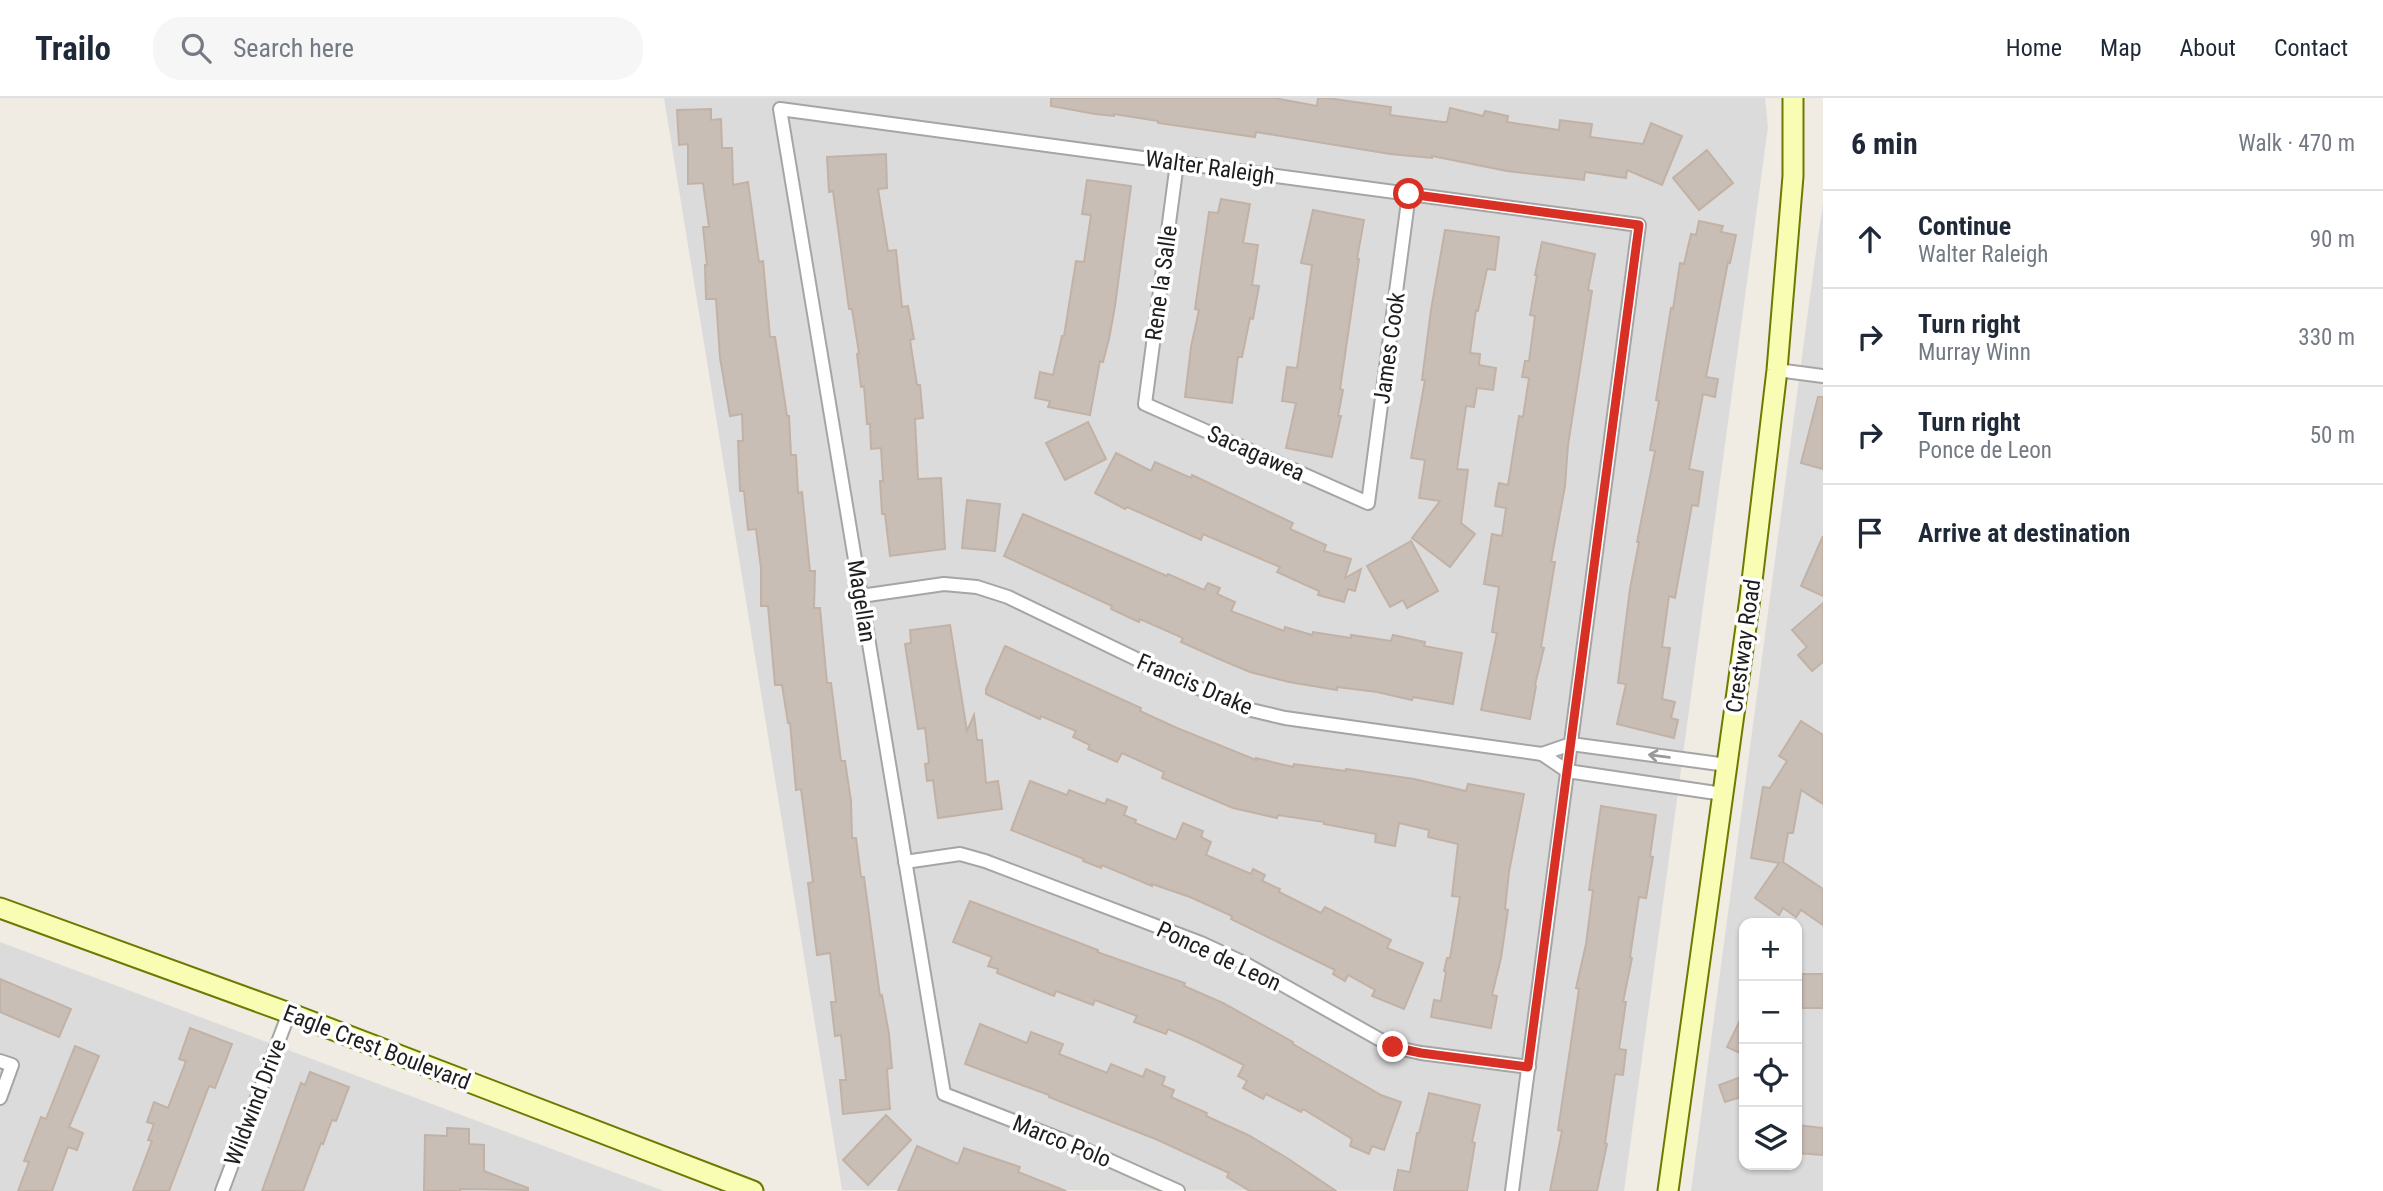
<!DOCTYPE html>
<html lang="en">
<head>
<meta charset="utf-8">
<style>
  body { margin:0; font-family:"Roboto Condensed",sans-serif; background:#f6f6f7; color:#1f2937 }
  .controls { position:absolute; right:21px; bottom:21px; display:grid; overflow:hidden; border-radius:14px; box-shadow:0 2px 5px #0004 }
  .controls button { width:63px; height:63px; display:grid; place-items:center; padding:0; border:0; border-bottom:2px solid #e0e1e3; background:#fff; color:#1f2937; font:35px sans-serif }
  .stop { position:absolute; width:21px; height:21px; margin:-16px; border:5px solid #d93025; border-radius:50%; background:#fff }
  .stop.end { background:#d93025; border-color:#fff; box-shadow:0 2px 7px #0008 }
  .list { margin:0; padding:0; list-style:none }
  h2 { display:flex; justify-content:space-between; align-items:center; height:91px; margin:0; padding:0 28px; font-size:30px }
  h2 small { font-size:23px; font-weight:400; color:#747a83 }
  .list li { display:grid; grid-template-columns:46px 1fr auto; gap:21px; align-items:center; box-sizing:border-box; height:98px; padding:0 28px; border-top:2px solid #e0e1e3 }
  .list b { display:block; font-size:26px; white-space:nowrap }
  .list p { margin:0; font-size:23px; white-space:nowrap; color:#747a83 }
  .list em { font-size:23px; font-style:normal; color:#747a83 }
  .icon { flex:none; width:38px; height:38px; fill:none; stroke:currentColor; stroke-width:2; stroke-linecap:round; stroke-linejoin:round }
  .map { position:relative; flex:none; width:1823px; height:1093px; overflow:hidden }
  header { display:flex; align-items:center; gap:42px; box-sizing:border-box; height:98px; padding:0 35px; background:#fff; border-bottom:2px solid #e0e1e3 }
  header strong { font-size:33px }
  nav { display:flex; gap:38px; margin-inline-start:auto; font-size:24px }
  .search { width:490px; height:63px; background:#f6f6f7; display:flex; align-items:center; gap:18px; box-sizing:border-box; padding:0 24px; border-radius:28px; color:#747a83; font-size:26px }
  main { display:flex }
  aside { flex:1; background:#fff }
  .map>svg:first-child { display:block }
  .residential { fill:#dcdbdb; fill-rule:evenodd }
  .building { fill:#c8beb6; stroke:#c2b2a5; stroke-width:2 }
  .lines { fill:none; stroke-linecap:round; stroke-linejoin:round }
  .minor-casing { stroke:#a5a5a5; stroke-width:16 }
  .secondary-casing { stroke:#6c7a00; stroke-width:23 }
  .minor { stroke:#fff; stroke-width:12 }
  .secondary { stroke:#f9fdb3; stroke-width:19 }
  .oneway { stroke:#9a9a9a }
  .route { stroke:#d93025; stroke-width:9 }
  .labels { text-anchor:middle; stroke-width:7; stroke-linejoin:round; paint-order:stroke }
  .street-label { font-size:23px; fill:#1e1e1e; stroke:#fff }
</style>
</head>
<body>
<header>
<strong>Trailo</strong>
<div class="search"><svg class="icon" aria-label="search" viewBox="0 0 24 24"><circle cx="10" cy="10" r="6"/><path d="M15 15l6 6"/></svg>Search here</div>
<nav><a>Home</a><a>Map</a><a>About</a><a>Contact</a></nav>
</header>
<main>
<div class="map">
<svg width="1823" height="1093" viewBox="0 0 1823 1093">
  <rect width="100%" height="100%" fill="#f0ece3"/>
  <!-- residential -->
  <g class="residential">
    <polygon points="664,0 1765,0 1768,29 1624,1093 842,1092"/>
    <path d="M 1823,105 L 1823,1093 L 1691,1093 L 1815,161 ZM 1744,825 L 1797,825 L 1797,1067 L 1744,1067 Z"/>
    <polygon points="0,844 664,1093 0,1093"/>
  </g>
  <!-- building -->
  <g class="building">
    <polygon points="1051,0 1274,0 1317,8 1318,0 1327,0 1391,9 1390,17 1443,24 1447,24 1450,10 1483,18 1485,13 1508,18 1507,24 1559,32 1560,22 1592,26 1590,39 1643,46 1651,25 1682,38 1662,87 1627,72 1626,80 1585,74 1584,82 1507,73 1432,58 1432,60 1390,56 1256,34 1255,39 1158,25 1158,23 1114,16 1114,18 1095,16 1051,8"/>
    <polygon points="711,11 711,22 721,21 722,50 732,50 733,87 748,84 759,164 763,163 770,239 775,239 787,318 789,318 791,357 796,357 798,395 802,394 810,473 815,473 814,510 820,510 827,585 831,585 841,663 845,663 851,703 852,740 856,740 861,779 864,779 880,898 882,897 889,936 892,970 887,971 890,1011 843,1016 840,982 846,982 841,937 835,938 831,904 836,904 830,855 817,857 808,785 813,784 801,691 796,692 790,625 788,625 782,587 775,587 768,508 761,508 761,470 756,431 748,432 744,393 740,393 738,343 743,343 742,316 730,318 720,260 716,201 706,201 705,167 707,167 703,129 709,129 703,85 688,86 688,46 679,47 677,12"/>
    <polygon points="1707,52 1733,85 1699,112 1673,80"/>
    <polygon points="886,56 887,90 878,91 888,153 896,152 902,209 908,208 914,241 910,242 917,287 920,287 923,320 915,321 918,381 941,380 945,451 890,458 885,416 882,416 880,383 883,383 881,350 871,351 870,326 867,326 864,288 861,289 857,256 859,255 852,211 849,211 833,93 829,94 827,59"/>
    <polygon points="1087,82 1131,88 1115,208 1109,241 1103,264 1100,263 1090,317 1048,309 1050,303 1035,300 1040,274 1053,277 1062,238 1064,238 1076,163 1084,164 1091,117 1082,116"/>
    <polygon points="1221,101 1250,106 1243,145 1258,147 1252,187 1259,188 1253,221 1250,220 1242,259 1238,259 1232,305 1185,299 1191,249 1199,212 1195,211 1209,114 1218,115"/>
    <polygon points="1313,112 1364,122 1357,161 1359,161 1340,291 1343,292 1338,318 1341,318 1332,359 1286,350 1296,305 1282,303 1287,269 1297,270 1312,167 1301,165"/>
    <polygon points="1699,123 1723,128 1721,134 1736,137 1730,165 1728,164 1706,279 1718,281 1715,299 1703,296 1689,371 1703,374 1698,408 1692,407 1675,500 1669,498 1662,549 1670,550 1662,601 1675,604 1671,620 1678,622 1674,640 1617,626 1626,586 1618,585 1630,491 1639,444 1637,444 1655,353 1650,352 1659,303 1656,302 1671,210 1673,211 1680,165 1684,166 1691,136 1696,137"/>
    <polygon points="1445,132 1499,139 1495,172 1487,171 1478,213 1476,212 1470,255 1480,256 1479,267 1496,270 1493,292 1477,290 1474,309 1466,308 1457,371 1468,372 1461,425 1475,436 1450,469 1412,440 1440,403 1419,400 1425,362 1411,360 1425,282 1422,282 1431,212"/>
    <polygon points="1542,144 1595,156 1588,192 1592,193 1568,347 1565,388 1551,464 1555,464 1541,549 1544,550 1535,587 1536,588 1530,621 1481,612 1497,535 1492,534 1499,489 1484,486 1492,436 1502,438 1506,410 1495,408 1497,395 1499,385 1508,387 1519,318 1523,319 1529,280 1522,279 1525,263 1529,263 1535,218 1530,217 1537,177 1535,177"/>
    <polygon points="1818,299 1823,299 1823,371 1801,365"/>
    <polygon points="1088,324 1106,361 1065,382 1046,345"/>
    <polygon points="1116,355 1151,373 1155,364 1191,380 1192,377 1293,425 1290,431 1326,447 1324,453 1351,461 1345,480 1361,471 1355,493 1348,491 1344,504 1318,497 1319,493 1277,474 1280,469 1203,436 1201,442 1127,409 1125,411 1095,395"/>
    <polygon points="967,402 1000,406 995,453 962,450"/>
    <polygon points="1023,416 1167,478 1168,476 1204,492 1208,485 1220,490 1217,496 1235,504 1231,513 1284,533 1285,529 1312,537 1313,534 1351,540 1351,537 1391,543 1393,537 1425,544 1424,548 1462,555 1453,606 1413,599 1412,602 1377,594 1337,589 1337,592 1289,584 1250,574 1219,561 1181,544 1183,540 1140,521 1139,524 1111,511 1112,508 1004,458"/>
    <polygon points="1823,438 1823,498 1801,488"/>
    <polygon points="1411,443 1438,493 1407,510 1403,502 1390,509 1367,468"/>
    <polygon points="1823,505 1823,564 1812,573 1798,557 1807,549 1792,532"/>
    <polygon points="950,527 967,633 974,617 977,642 982,642 986,685 998,683 1002,711 938,720 933,682 927,683 925,666 929,665 925,630 918,631 905,546 911,545 910,532"/>
    <polygon points="1005,548 1141,610 1140,613 1177,630 1256,662 1256,660 1293,669 1294,666 1346,673 1346,671 1414,681 1466,693 1468,686 1524,696 1509,774 1505,811 1508,812 1501,860 1492,897 1497,898 1491,930 1431,919 1434,902 1441,903 1446,874 1444,873 1447,860 1450,860 1460,799 1452,798 1458,746 1428,739 1429,732 1399,725 1395,748 1375,744 1376,736 1324,726 1324,724 1278,717 1277,720 1233,710 1162,680 1164,674 1122,655 1117,664 1088,651 1090,647 1073,639 1076,633 1041,618 1040,621 986,596 986,591"/>
    <polygon points="1801,623 1823,637 1823,706 1801,692 1793,735 1788,735 1783,764 1823,791 1823,827 1801,812 1796,819 1783,810 1779,817 1755,800 1779,765 1751,760 1763,689 1770,690 1787,663 1779,658"/>
    <polygon points="1030,683 1067,697 1069,692 1105,706 1107,701 1127,709 1124,717 1136,722 1135,725 1176,742 1183,725 1203,733 1201,739 1211,744 1206,757 1251,776 1253,771 1265,777 1262,783 1280,791 1279,794 1321,815 1325,809 1391,842 1387,850 1423,865 1404,911 1372,898 1375,892 1348,877 1345,883 1333,876 1335,872 1231,821 1232,818 1190,799 1152,786 1152,788 1102,767 1101,770 1083,763 1084,761 1011,732"/>
    <polygon points="1601,708 1656,717 1650,758 1653,759 1646,800 1639,799 1630,859 1632,860 1623,904 1626,904 1619,951 1626,952 1623,977 1615,976 1605,1045 1607,1046 1597,1093 1550,1093 1562,1033 1558,1032 1579,891 1576,890 1586,846 1593,792 1589,792"/>
    <polygon points="970,803 1098,852 1097,854 1185,885 1184,888 1223,905 1293,944 1293,946 1381,997 1401,1004 1384,1052 1372,1048 1369,1056 1350,1048 1352,1041 1303,1011 1301,1014 1266,996 1263,1001 1243,990 1247,983 1238,978 1244,967 1198,944 1168,931 1166,936 1134,924 1137,918 1095,902 1093,907 1056,893 1054,898 997,875 998,871 988,868 992,859 953,844"/>
    <rect x="1802" y="876" width="21" height="34"/>
    <polygon points="0,881 71,911 59,939 0,914"/>
    <polygon points="1744,914 1744,957 1727,949"/>
    <polygon points="980,926 1027,945 1031,934 1063,946 1059,956 1107,975 1111,966 1143,979 1146,971 1165,979 1162,987 1174,992 1171,999 1207,1015 1206,1018 1248,1037 1287,1060 1336,1093 1250,1093 1227,1079 1229,1075 1158,1042 1049,999 1049,997 965,966"/>
    <polygon points="190,930 232,946 215,990 209,988 169,1093 133,1093 152,1043 148,1042 154,1026 147,1024 154,1004 168,1010 186,963 179,961"/>
    <polygon points="75,948 99,958 69,1029 83,1035 77,1052 68,1049 52,1093 18,1093 29,1064 24,1063 41,1019 46,1021"/>
    <polygon points="310,974 349,989 336,1023 332,1022 323,1046 321,1045 303,1093 262,1093 301,985 305,987"/>
    <polygon points="1744,978 1744,998 1725,1004 1719,987"/>
    <polygon points="1429,995 1480,1007 1472,1044 1475,1045 1467,1093 1394,1093 1398,1072 1410,1074 1417,1035 1419,1035"/>
    <polygon points="886,1017 911,1042 868,1087 843,1062"/>
    <polygon points="1797,1027 1823,1030 1823,1057 1797,1055"/>
    <polygon points="447,1030 469,1031 469,1046 484,1047 484,1073 528,1090 528,1092 460,1091 460,1093 424,1093 425,1037 447,1038"/>
    <polygon points="917,1048 958,1066 964,1050 1020,1069 1018,1074 1066,1093 898,1093"/>
  </g>
  <g class="lines">
    <!-- minor casing -->
    <g class="minor-casing">
      <g id="minor">
        <polyline points="1177,65 1145,306 1368,405 1409,96"/>
        <polyline points="1777,272 1823,278"/>
        <polyline points="861,498 944,486 977,489 1008,499 1184,584 1251,612 1285,620 1542,656 1567,673 1723,696"/>
        <polyline points="1542,656 1571,646 1727,667"/>
        <polyline points="905,764 960,756 985,763 1201,845 1244,865 1393,949 1421,955 1529,969"/>
        <polyline points="0,963 12,967 0,1000"/>
        <polyline points="222,1093 289,915"/>
        <polyline points="1178,1093 1073,1046 944,996 780,11 1639,127 1512,1093"/>
      </g>
    </g>
    <!-- secondary casing -->
    <g class="secondary-casing">
      <g id="secondary">
        <polyline points="0,810 289,915 753,1093"/>
        <polyline points="1668,1093 1750,500 1777,272 1793,78 1793,0"/>
      </g>
    </g>
    <!-- minor -->
    <use href="#minor" class="minor"/>
    <!-- secondary -->
    <use href="#secondary" class="secondary"/>
  </g>
  <!-- one-way arrows -->
  <defs><path id="oneway-shaft" d="M-6 0H5M1.5-3L5.5 0L1.5 3" fill="none" stroke-width="1.6" stroke-linecap="round" stroke-linejoin="round" transform="scale(1.75)"/></defs>
  <use class="oneway" href="#oneway-shaft" transform="translate(1659 658) rotate(-172)"/>
  <g class="lines">
    <!-- route -->
    <polyline class="route" points="1393,949 1421,955 1528,969 1639,127 1409,96"/>
  </g>
  <g class="labels">
    <!-- street labels -->
    <g class="street-label">
      <text transform="translate(1210 69) rotate(8)" y="8">Walter Raleigh</text>
      <text transform="translate(1161 185) rotate(-82)" y="8">Rene la Salle</text>
      <text transform="translate(1389 250) rotate(-82)" y="8">James Cook</text>
      <text transform="translate(1256 355) rotate(24)" y="8">Sacagawea</text>
      <text transform="translate(862 503) rotate(81)" y="8">Magellan</text>
      <text transform="translate(1743 548) rotate(-82)" y="8">Crestway Road</text>
      <text transform="translate(1195 586) rotate(23)" y="8">Francis Drake</text>
      <text transform="translate(1219 858) rotate(25)" y="8">Ponce de Leon</text>
      <text transform="translate(377 949) rotate(21)" y="8">Eagle Crest Boulevard</text>
      <text transform="translate(255 1004) rotate(-69)" y="8">Wildwind Drive</text>
      <text transform="translate(1062 1043) rotate(22)" y="8">Marco Polo</text>
    </g>
  </g>
</svg>
<div class="controls">
<button>+</button>
<button>−</button>
<button><svg class="icon" aria-label="locate" viewBox="0 0 24 24"><circle cx="12" cy="12" r="6"/><path d="M12 2v4M12 18v4M2 12h4M18 12h4"/></svg></button>
<button><svg class="icon" aria-label="layers" viewBox="0 0 24 24"><path d="M12 4l9 5-9 5-9-5zM3 14l9 5 9-5"/></svg></button>
</div>
<div class="stop" style="left:1409px;top:96px"></div>
<div class="stop end" style="left:1393px;top:949px"></div>
</div>
<aside>
<h2>6 min<small>Walk · 470 m</small></h2>
<ul class="list">
<li><svg class="icon" aria-label="ahead" viewBox="0 0 24 24"><path d="M12 20V5M6 11l6-6 6 6"/></svg><div><b>Continue</b><p>Walter Raleigh</p></div><em>90 m</em></li>
<li><svg class="icon" aria-label="right" viewBox="0 0 24 24"><path d="M7 20v-9h11M14 6l5 5-5 5"/></svg><div><b>Turn right</b><p>Murray Winn</p></div><em>330 m</em></li>
<li><svg class="icon" aria-label="right" viewBox="0 0 24 24"><path d="M7 20v-9h11M14 6l5 5-5 5"/></svg><div><b>Turn right</b><p>Ponce de Leon</p></div><em>50 m</em></li>
<li><svg class="icon" aria-label="arrive" viewBox="0 0 24 24"><path d="M6 21V4h12l-3 4 3 4H6"/></svg><div><b>Arrive at destination</b></div></li>
</ul>
</aside>
</main>
</body>
</html>
